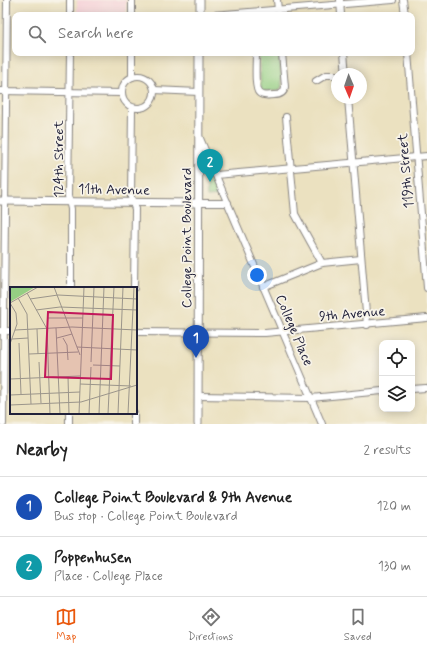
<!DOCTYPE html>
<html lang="en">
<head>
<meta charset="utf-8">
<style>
  body { margin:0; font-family:Mynerve,sans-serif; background:#f2f2f2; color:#222 }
  .controls { position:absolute; right:12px; bottom:12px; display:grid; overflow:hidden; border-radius:8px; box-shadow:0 2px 10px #0003 }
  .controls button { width:36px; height:36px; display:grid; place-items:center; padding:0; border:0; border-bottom:1px solid #e0e0e0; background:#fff; color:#222; font:20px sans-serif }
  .compass { position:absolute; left:331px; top:68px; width:36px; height:36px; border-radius:50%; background:#fff; box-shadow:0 2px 10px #0003; rotate:178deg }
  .you { position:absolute; left:257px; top:275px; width:14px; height:14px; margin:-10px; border:3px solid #fff; border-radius:50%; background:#1a73e8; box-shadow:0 0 0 6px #1a73e833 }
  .badge { display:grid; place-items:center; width:26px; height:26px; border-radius:50%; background:#ea580c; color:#fff; font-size:13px; font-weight:700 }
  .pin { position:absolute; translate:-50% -33px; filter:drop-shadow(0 1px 2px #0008) }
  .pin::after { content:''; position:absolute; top:21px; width:14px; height:12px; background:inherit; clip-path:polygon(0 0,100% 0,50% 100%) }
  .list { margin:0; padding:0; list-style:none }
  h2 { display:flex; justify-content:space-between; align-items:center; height:52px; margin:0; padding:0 16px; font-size:17px }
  h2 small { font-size:13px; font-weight:400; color:#767676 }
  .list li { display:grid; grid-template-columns:26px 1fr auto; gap:12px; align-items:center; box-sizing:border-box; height:60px; padding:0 16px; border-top:1px solid #e0e0e0 }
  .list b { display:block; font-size:15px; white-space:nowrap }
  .list p { margin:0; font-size:13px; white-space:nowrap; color:#767676 }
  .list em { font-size:13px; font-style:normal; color:#767676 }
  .icon { flex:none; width:22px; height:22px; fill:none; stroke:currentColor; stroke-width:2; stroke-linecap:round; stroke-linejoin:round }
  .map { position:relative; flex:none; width:427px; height:424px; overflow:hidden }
  .search { position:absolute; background:#fff; box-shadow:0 2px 10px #0003; left:12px; right:12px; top:12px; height:44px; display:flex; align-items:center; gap:10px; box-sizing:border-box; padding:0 14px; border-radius:8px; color:#767676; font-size:15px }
  .sheet { height:172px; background:#fff }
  nav { display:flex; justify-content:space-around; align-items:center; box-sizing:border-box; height:56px; border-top:1px solid #e0e0e0; background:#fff; font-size:11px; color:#767676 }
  nav a { display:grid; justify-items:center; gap:2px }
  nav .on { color:#ea580c }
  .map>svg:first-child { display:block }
  .built { fill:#f6cfd7 }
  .green { fill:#95cf83; stroke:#5c785f }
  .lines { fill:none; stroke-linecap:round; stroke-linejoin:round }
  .minor-casing { stroke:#86827e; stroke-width:8 }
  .tertiary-casing { stroke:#86827e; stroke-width:9 }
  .minor { stroke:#fff; stroke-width:6 }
  .tertiary { stroke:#fff; stroke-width:7 }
  .labels { text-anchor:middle; stroke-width:3.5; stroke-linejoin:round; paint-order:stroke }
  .street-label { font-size:14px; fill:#22223b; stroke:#f7f3e8 }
  .inset-road { fill:none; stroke:#9b958b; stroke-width:1 }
  .view { fill:#c2185b; fill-opacity:0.15; stroke:#c2185b; stroke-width:2 }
  .inset-edge { fill:none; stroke:#22223b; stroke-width:2 }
</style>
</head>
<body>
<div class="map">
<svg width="427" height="424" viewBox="0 0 427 424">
  <rect width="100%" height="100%" fill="#f7f3e8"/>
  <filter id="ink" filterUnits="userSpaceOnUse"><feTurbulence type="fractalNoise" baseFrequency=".025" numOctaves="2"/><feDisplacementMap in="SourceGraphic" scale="8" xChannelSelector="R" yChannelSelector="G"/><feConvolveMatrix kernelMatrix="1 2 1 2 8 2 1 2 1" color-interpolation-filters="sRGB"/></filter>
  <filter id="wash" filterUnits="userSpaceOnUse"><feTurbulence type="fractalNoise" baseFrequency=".012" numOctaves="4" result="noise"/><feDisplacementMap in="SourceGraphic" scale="16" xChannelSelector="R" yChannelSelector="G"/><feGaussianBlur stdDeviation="0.9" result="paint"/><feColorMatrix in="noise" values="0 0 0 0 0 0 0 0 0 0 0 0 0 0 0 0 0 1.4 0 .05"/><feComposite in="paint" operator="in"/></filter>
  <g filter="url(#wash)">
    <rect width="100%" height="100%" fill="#ebe1c0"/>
    <!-- built -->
    <rect class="built" x="77" y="0" width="49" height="15"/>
    <!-- green -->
    <g class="green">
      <polygon points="259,53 279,53 282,86 279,91 262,91 261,90"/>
      <polygon points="209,171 219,196 207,197 206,172"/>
    </g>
  </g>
  <g filter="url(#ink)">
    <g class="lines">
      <!-- minor casing -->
      <g class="minor-casing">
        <g id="minor">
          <polyline points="70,0 70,15"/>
          <polyline points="277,0 278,10"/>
          <polyline points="340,0 341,15"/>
          <polyline points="403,0 405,15"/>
          <polyline points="132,15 132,0"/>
          <polyline points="213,15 393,0"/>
          <polyline points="70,53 68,196 71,209 71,288"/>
          <path d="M 256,53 C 256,61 254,89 259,93 C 263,97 269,95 274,95 C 281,95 284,93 285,87 L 282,53"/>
          <polyline points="344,53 346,74"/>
          <polyline points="408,53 427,288"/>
          <circle cx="138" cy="92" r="16"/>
          <polyline points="132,77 132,53"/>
          <polyline points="316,81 326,75 337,75"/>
          <polyline points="154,90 199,92"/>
          <polyline points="0,91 121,93"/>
          <polyline points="348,98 367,325"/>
          <polyline points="132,108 131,197 135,209 134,288"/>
          <polyline points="286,117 295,214 322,263"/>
          <polyline points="199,136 322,424"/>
          <polyline points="216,175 427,156"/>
          <polyline points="199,203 228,203"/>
          <polyline points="263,287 322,263 361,259"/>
          <polyline points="0,331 11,331"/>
          <polyline points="136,332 265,333 427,318"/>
          <polyline points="412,389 426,388"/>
          <polyline points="198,396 311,398 382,391"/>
          <polyline points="3,424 7,0"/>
          <polyline points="69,424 69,413"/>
          <polyline points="134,424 134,413"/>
        </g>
      </g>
      <!-- tertiary casing -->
      <g class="tertiary-casing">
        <g id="tertiary">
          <polyline points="200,15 200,0"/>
          <polyline points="0,201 199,203"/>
          <polyline points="198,424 199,53"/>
        </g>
      </g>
      <!-- minor -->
      <use href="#minor" class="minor"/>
      <!-- tertiary -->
      <use href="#tertiary" class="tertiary"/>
    </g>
  </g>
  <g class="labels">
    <!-- street labels -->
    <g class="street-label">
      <text transform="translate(58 159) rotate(-90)" y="5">124th Street</text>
      <text transform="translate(405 171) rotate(-95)" y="5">119th Street</text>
      <text transform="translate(114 189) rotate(1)" y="5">11th Avenue</text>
      <text transform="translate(186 238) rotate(-90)" y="5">College Point Boulevard</text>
      <text transform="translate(352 313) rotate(-5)" y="5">9th Avenue</text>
      <text transform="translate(295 330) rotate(67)" y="5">College Place</text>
    </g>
  </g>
  <!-- overview -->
  <g transform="translate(10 287)">
    <rect width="127" height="127" fill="#ebe1c0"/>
    <path d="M 0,0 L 25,0 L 0,15 Z" fill="#95cf83"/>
    <path class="inset-road" d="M 44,0 L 70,68M 17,6 L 37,42 L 40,127M 8,11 L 17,27 L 21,117M 20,12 L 48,8 L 127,12M 26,23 L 50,20 L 127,23M 38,31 L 73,31M 46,41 L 50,127M 27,42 L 28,67M 5,43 L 62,40 L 127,43M 47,51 L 62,47M 53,51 L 57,58 L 58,73M 2,52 L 18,51M 9,56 L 11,107M 0,57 L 7,37 L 6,26 L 0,16 L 28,0M 67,60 L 127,63M 19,67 L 68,65M 29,75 L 31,116M 81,75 L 84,0M 83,78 L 110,79M 58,90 L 59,127M 0,92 L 70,89M 70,97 L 121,99M 0,108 L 70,105M 0,118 L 71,115 L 127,98M 69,127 L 74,0M 79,127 L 81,80M 89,127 L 94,0M 98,127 L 104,0M 108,127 L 113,0M 118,127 L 124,0"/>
    <path class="view" d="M 38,25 L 103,28 L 101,92 L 35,90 Z"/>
    <rect width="127" height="127" class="inset-edge"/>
  </g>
</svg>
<div class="controls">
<button><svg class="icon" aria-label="locate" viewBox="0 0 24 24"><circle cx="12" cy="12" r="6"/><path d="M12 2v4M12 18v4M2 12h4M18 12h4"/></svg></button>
<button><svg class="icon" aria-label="layers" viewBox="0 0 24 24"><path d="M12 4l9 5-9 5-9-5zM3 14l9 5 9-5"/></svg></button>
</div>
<svg class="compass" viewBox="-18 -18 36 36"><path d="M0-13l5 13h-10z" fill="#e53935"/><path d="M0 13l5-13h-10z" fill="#767676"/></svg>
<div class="you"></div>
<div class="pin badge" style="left:196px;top:358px;background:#1a4fb4">1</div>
<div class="pin badge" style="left:210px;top:182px;background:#0f9aa8">2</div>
<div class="search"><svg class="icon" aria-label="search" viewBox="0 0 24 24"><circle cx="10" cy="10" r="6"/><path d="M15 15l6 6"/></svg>Search here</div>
</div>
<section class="sheet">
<h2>Nearby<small>2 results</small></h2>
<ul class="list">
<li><span class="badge" style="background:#1a4fb4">1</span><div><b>College Point Boulevard &amp; 9th Avenue</b><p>Bus stop · College Point Boulevard</p></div><em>120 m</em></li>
<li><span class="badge" style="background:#0f9aa8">2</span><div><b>Poppenhusen</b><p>Place · College Place</p></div><em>130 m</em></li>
</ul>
</section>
<nav>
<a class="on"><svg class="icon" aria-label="map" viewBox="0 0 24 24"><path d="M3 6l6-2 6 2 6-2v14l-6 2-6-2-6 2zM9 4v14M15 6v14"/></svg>Map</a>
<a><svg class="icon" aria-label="directions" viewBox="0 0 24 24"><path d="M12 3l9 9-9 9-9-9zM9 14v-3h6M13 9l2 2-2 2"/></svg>Directions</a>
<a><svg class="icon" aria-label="saved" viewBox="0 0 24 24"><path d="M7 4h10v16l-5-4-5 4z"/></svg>Saved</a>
</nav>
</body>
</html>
